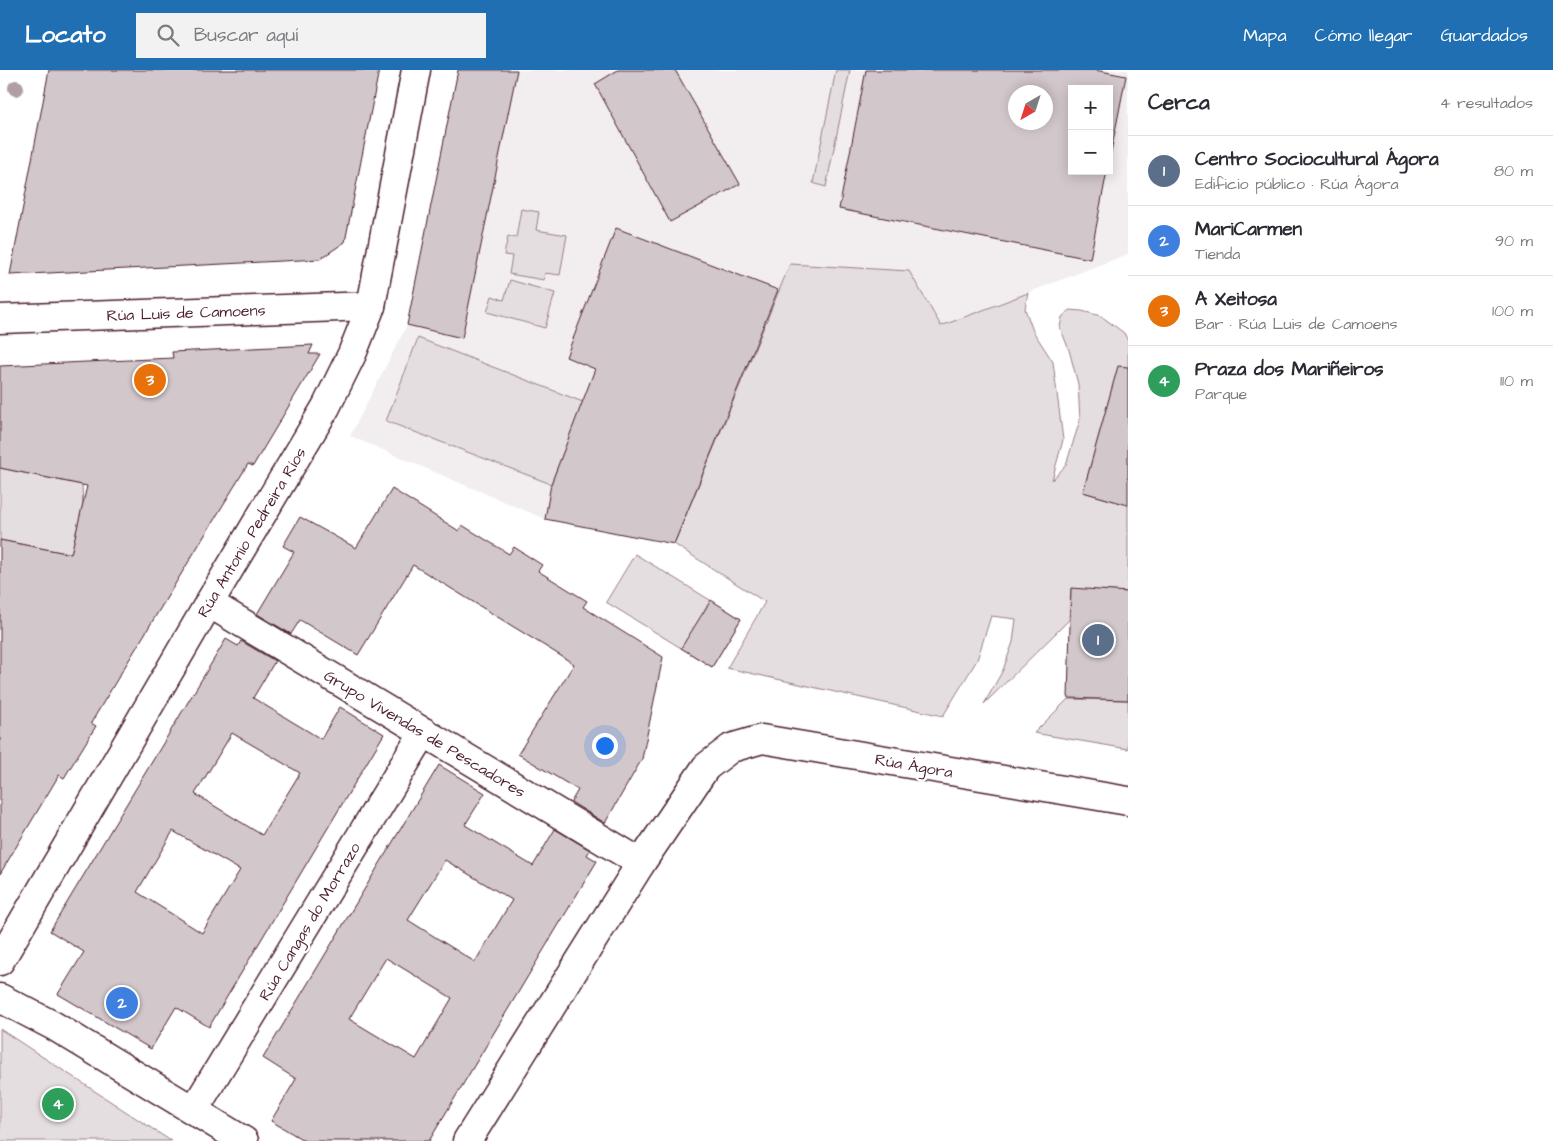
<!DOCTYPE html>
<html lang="es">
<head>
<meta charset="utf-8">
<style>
  body { margin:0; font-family:"Architects Daughter",sans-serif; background:#f2f2f3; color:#2b2b33 }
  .controls { position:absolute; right:15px; top:15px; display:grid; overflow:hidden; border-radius:0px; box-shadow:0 2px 12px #0003 }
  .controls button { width:45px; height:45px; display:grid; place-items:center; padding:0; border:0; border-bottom:1px solid #e1e1e2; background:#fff; color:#2b2b33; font:25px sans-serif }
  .compass { position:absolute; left:1008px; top:15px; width:45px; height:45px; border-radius:50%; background:#fff; box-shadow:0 2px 12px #0003; rotate:219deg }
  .you { position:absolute; left:604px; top:675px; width:18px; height:18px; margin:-12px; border:4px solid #fff; border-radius:50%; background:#1a73e8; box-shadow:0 0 0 8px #1a73e833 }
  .badge { display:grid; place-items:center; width:32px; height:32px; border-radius:50%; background:#1f6fb2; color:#fff; font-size:16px; font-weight:700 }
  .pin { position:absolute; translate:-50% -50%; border:2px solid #fff; box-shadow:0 1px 5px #0006 }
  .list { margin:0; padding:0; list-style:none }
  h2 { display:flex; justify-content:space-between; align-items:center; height:65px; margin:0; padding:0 20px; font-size:21px }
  h2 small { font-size:16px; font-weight:400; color:#7c7c81 }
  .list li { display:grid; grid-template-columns:32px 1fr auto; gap:15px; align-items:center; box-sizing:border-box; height:70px; padding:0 20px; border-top:1px solid #e1e1e2 }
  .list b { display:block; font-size:19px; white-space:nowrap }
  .list p { margin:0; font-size:16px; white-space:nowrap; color:#7c7c81 }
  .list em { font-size:16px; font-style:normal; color:#7c7c81 }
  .icon { flex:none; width:28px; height:28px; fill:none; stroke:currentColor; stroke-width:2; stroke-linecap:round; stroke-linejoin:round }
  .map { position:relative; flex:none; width:1128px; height:1071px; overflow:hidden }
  header { display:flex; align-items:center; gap:30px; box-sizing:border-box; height:70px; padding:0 25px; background:#1f6fb2; color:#fff }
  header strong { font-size:24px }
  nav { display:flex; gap:28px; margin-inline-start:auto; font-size:18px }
  .search { width:350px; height:45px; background:#f2f2f3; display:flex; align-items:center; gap:12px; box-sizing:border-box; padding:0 18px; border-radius:0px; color:#7c7c81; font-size:19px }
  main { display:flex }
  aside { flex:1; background:#fff }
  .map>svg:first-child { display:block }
  .built { fill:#f2eeef; fill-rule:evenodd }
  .green { fill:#e5dee0; stroke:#987e86 }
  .building { fill:#d2c7cb; stroke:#4a1f2b; fill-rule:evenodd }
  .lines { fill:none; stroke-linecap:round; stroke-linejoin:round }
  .street-casing { stroke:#4a1f2b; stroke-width:31 }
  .street { stroke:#fff; stroke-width:28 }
  .tree { fill:#b19ea3 }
  .labels { text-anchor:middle; stroke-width:4.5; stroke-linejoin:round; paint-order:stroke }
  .street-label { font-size:16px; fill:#4a1f2b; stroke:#fff }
</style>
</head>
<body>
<header>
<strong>Locato</strong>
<div class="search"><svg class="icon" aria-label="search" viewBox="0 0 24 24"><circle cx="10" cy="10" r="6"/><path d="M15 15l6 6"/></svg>Buscar aquí</div>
<nav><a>Mapa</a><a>Cómo llegar</a><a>Guardados</a></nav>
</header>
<main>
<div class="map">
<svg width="1128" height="1071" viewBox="0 0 1128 1071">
  <rect width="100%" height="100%" fill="#fff"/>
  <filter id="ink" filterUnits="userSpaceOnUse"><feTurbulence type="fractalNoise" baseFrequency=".02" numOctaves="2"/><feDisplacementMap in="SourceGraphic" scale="10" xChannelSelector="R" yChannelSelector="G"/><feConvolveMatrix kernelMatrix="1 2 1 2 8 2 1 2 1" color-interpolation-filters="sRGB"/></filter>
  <g filter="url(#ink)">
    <!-- built -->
    <path class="built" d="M 458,0 L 1128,0 L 1128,184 L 941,256 L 909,201 L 778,220 L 674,474 L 545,449 L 350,366 L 407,255 ZM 1072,19 L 1109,19 L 1109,101 L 1072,101 ZM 1016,22 L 1046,22 L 1046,52 L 1016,52 Z"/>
    <!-- green -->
    <g class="green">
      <polygon points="836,0 850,0 826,117 813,113"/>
      <polygon points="521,139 539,142 536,160 567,165 560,205 545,203 544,210 509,204 512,186 504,185 508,166 516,168"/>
      <polygon points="790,194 909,201 941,256 1028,223 1025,239 1033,261 1053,292 1063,370 1052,410 1066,395 1080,350 1078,314 1069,280 1060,257 1062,247 1070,240 1082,241 1101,246 1124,263 1128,271 1128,303 1117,301 1083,422 1128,435 1128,522 1071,519 1069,550 984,634 1003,600 1013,572 1016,549 991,546 977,590 943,646 727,598 765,532 674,474"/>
      <polygon points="510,210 555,223 545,258 487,242 492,226 504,230"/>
      <polygon points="418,268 583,332 551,414 386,351"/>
      <polygon points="0,398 82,415 83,434 71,484 0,470"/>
      <polygon points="635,484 741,549 712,597 606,532"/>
      <polygon points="1068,629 1128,630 1128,679 1034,663"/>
      <polygon points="0,959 171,1071 0,1071"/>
    </g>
    <!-- building -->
    <g class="building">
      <polygon points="49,0 379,0 345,172 320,189 10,205"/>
      <polygon points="458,0 517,0 462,268 407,255"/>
      <polygon points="618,0 675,0 740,114 670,152 595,14"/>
      <path d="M 866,0 L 1095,0 L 1126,6 L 1109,92 L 1109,19 L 1072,19 L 1072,101 L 1107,101 L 1090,189 L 839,139 ZM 1016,22 L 1046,22 L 1046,52 L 1016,52 Z"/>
      <polygon points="616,158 778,220 674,474 545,449 551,414 595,299 566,287"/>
      <polygon points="313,275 309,284 320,284 253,396 248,394 118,608 91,653 96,656 64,708 59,705 0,804 0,470 71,484 87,416 0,398 0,296 173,288 172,282"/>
      <polygon points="1118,296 1128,297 1128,435 1083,422"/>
      <polygon points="392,419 459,461 462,455 509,484 514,477 542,495 538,501 587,531 583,537 663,587 642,689 605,753 571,732 578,720 518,684 574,594 413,495 358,585 300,550 291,564 257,544 294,482 283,476 300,447 356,478"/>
      <polygon points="1071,518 1128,522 1128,630 1068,628"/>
      <polygon points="711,530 741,549 712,597 681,578"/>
      <path d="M 226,569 L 238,576 L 241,571 L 275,591 L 253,628 L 321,669 L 340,637 L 384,664 L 209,957 L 176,937 L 151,979 L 58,924 L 84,882 L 50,861 ZM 232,663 L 300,703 L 262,765 L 195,724 ZM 173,761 L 240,800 L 202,863 L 137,822 Z"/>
      <path d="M 439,695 L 485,723 L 465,755 L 533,796 L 555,759 L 590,780 L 587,785 L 597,791 L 429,1071 L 305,1071 L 271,1051 L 296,1009 L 263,988 ZM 445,790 L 512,830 L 475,892 L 408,850 ZM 386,888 L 452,928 L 416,989 L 349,949 Z"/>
    </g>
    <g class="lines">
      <!-- street casing -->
      <g class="street-casing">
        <g id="street">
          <polyline points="0,249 371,236"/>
          <polyline points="209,533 641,793"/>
          <polyline points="0,891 209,533 326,337 352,284 371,236 416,0"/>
          <polyline points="0,928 54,956 244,1071"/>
          <polyline points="194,1040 424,662"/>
          <polyline points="467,1071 641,793 706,697 731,678 762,669 1128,731"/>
        </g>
      </g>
      <!-- street -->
      <use href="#street" class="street"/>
    </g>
    <!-- trees -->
    <circle class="tree" cx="16" cy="18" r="8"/>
  </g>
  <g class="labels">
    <!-- street labels -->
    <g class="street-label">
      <text transform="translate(186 242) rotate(-2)" y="6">Rúa Luis de Camoens</text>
      <text transform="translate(251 462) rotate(-59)" y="6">Rúa Antonio Pedreira Ríos</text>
      <text transform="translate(425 663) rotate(31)" y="6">Grupo Vivendas de Pescadores</text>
      <text transform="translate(914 695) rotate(10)" y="6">Rúa Ágora</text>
      <text transform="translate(309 851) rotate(-59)" y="6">Rúa Cangas do Morrazo</text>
    </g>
  </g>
</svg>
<div class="controls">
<button>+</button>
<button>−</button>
</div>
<svg class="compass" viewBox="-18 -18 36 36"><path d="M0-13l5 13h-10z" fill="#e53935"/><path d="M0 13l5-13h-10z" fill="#7c7c81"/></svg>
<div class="you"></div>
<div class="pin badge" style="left:1098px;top:570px;background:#5c6f8a">1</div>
<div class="pin badge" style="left:122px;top:933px;background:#3f7fe0">2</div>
<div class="pin badge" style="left:150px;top:310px;background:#e8710a">3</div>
<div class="pin badge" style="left:58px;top:1034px;background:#2e9e5b">4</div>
</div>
<aside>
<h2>Cerca<small>4 resultados</small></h2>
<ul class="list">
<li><span class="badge" style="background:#5c6f8a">1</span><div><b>Centro Sociocultural Ágora</b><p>Edificio público · Rúa Ágora</p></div><em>80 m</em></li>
<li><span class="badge" style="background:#3f7fe0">2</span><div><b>MariCarmen</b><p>Tienda</p></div><em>90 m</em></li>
<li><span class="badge" style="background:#e8710a">3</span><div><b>A Xeitosa</b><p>Bar · Rúa Luis de Camoens</p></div><em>100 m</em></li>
<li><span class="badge" style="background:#2e9e5b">4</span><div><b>Praza dos Mariñeiros</b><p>Parque</p></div><em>110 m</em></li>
</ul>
</aside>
</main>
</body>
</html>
